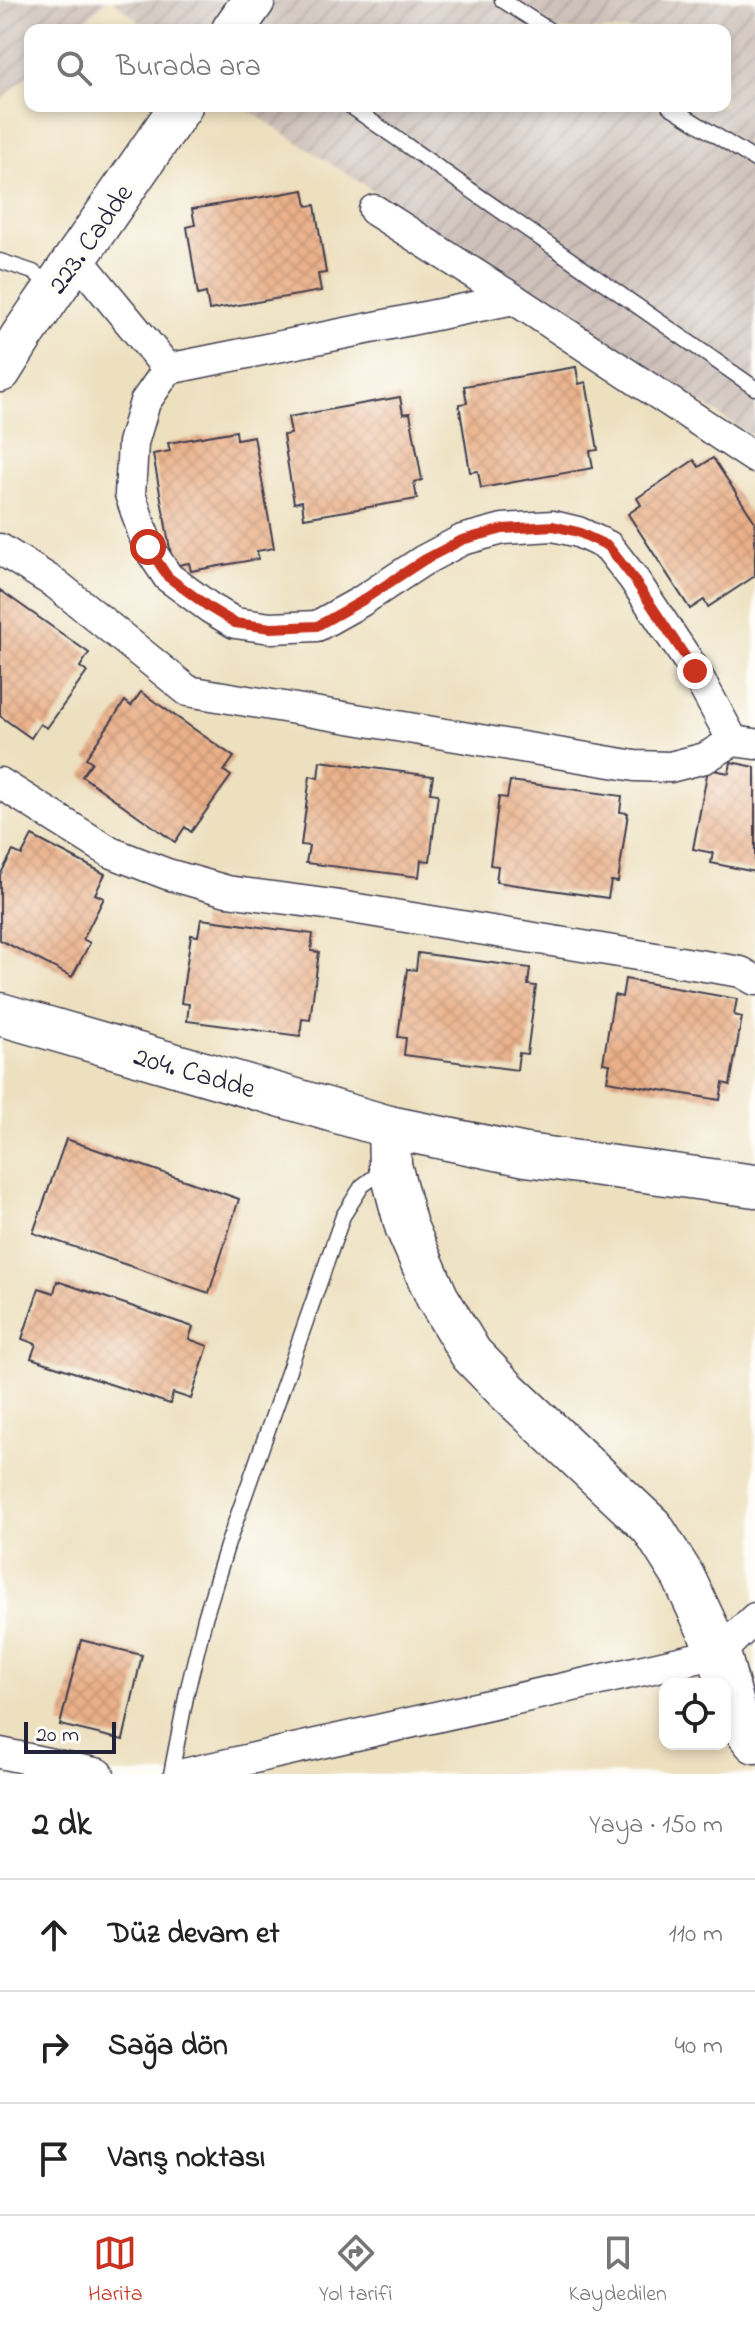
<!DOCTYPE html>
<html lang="tr">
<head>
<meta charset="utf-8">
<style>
  body { margin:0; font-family:"Indie Flower",sans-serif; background:#f6f6f6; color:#222 }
  .controls { position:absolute; right:24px; bottom:24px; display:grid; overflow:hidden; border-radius:16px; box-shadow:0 4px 12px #0003 }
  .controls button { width:72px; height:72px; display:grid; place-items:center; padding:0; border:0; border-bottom:2px solid #e0e0e0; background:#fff; color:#222; font:40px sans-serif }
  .scale { position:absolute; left:24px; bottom:20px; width:92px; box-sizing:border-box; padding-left:8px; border:4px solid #22223b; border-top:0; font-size:22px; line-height:28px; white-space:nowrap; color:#22223b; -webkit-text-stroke:6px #fdfcf7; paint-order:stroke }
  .stop { position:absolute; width:24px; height:24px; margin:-18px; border:6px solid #c8321e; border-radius:50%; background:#fff }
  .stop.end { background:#c8321e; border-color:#fff; box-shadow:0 2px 8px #0008 }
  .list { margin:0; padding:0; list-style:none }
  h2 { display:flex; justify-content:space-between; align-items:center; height:104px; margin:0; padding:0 32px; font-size:34px }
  h2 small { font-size:26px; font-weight:400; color:#767676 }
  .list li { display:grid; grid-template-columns:52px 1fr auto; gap:24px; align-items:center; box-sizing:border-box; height:112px; padding:0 32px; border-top:2px solid #e0e0e0 }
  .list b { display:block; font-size:30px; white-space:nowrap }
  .list em { font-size:26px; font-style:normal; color:#767676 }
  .icon { flex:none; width:44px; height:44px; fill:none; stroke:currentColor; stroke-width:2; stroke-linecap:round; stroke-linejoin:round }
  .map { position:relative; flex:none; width:755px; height:1774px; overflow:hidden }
  .search { position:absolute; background:#fff; box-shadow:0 4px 12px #0003; left:24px; right:24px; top:24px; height:88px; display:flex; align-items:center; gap:20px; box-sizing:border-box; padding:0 28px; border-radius:16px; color:#767676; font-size:30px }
  .sheet { height:440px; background:#fff }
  nav { display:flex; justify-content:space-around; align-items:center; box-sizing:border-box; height:112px; border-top:2px solid #e0e0e0; background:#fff; font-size:22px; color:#767676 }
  nav a { display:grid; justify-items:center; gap:4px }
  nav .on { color:#c8321e }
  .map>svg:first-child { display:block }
  .industrial { fill:url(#industrial-furrows) }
  .building { fill:url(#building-cross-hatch) }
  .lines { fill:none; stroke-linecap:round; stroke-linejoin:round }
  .lane-casing { stroke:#403e4f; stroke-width:17 }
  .street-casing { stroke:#403e4f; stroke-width:33 }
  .secondary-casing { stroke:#403e4f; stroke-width:45 }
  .lane { stroke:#fff; stroke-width:14 }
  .street { stroke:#fff; stroke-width:30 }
  .secondary { stroke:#fff; stroke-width:42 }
  .route { stroke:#c8321e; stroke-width:10 }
  .labels { text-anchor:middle; stroke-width:8; stroke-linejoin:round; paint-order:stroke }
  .street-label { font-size:28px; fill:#22223b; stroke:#fdfcf7 }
</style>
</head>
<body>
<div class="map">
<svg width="755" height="1774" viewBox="0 0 755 1774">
  <defs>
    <pattern id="industrial-furrows" width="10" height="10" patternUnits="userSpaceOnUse" patternTransform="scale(2)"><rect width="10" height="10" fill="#cec1ba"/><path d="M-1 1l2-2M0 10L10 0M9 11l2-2" fill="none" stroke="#b1a6a1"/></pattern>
    <pattern id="building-cross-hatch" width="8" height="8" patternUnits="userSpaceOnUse" patternTransform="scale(2)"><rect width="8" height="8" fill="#eab089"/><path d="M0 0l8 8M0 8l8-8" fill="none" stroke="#c89777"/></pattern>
  </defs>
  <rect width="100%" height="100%" fill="#fdfcf7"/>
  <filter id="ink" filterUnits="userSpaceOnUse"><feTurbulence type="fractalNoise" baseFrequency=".0125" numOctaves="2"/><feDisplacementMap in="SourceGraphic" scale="16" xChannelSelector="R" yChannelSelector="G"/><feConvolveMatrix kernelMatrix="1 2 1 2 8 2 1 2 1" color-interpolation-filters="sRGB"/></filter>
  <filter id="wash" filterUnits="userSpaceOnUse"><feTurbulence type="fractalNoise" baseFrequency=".006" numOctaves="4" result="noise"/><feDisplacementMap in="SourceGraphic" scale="32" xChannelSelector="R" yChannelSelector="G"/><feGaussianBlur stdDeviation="1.8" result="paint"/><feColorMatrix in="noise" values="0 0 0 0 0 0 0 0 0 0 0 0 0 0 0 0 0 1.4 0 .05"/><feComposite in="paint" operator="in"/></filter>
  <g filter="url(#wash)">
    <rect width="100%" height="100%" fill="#ede0bf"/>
    <!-- industrial -->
    <g class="industrial">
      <polygon points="0,0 106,0 75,30 30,30 30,73 0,101"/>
      <polygon points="113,0 755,0 755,438 242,106 725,106 725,30 149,30"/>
    </g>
    <g id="blocks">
      <!-- building -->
      <g class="building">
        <polygon points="304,190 307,206 315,205 326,273 318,274 321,291 209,310 206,293 198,295 187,227 195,225 192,209"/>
        <polygon points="576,367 579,384 586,382 598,450 590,451 593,468 481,488 478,471 470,472 459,404 467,403 464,386"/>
        <polygon points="400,397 403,414 410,413 422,480 414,482 417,499 304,518 302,501 294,503 283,435 291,434 288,417"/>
        <polygon points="236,431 237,439 254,436 274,548 257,551 258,559 191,571 189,563 173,566 153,454 170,451 168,443"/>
        <polygon points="713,458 755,522 755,576 708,607 704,600 690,609 628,514 641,505 637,498 694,460 699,467"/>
        <polygon points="0,590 89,653 80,667 87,672 47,728 40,724 31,738 0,716"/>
        <polygon points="141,692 234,757 224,771 231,776 191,832 185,827 175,842 82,776 92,762 86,758 125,701 131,706"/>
        <polygon points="320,761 433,776 430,793 438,794 430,861 421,860 419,877 306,863 309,846 301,845 310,776 318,778"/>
        <polygon points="731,762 755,767 755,872 711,863 713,853 693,849 708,769 729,773"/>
        <polygon points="510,781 622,796 620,812 628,813 618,882 611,881 608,898 496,882 498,866 490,865 499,797 507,798"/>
        <polygon points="32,836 105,874 95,894 104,898 83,939 90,943 72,977 0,940 0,875 13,851 22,855"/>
        <polygon points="201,919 313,934 311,951 319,952 310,1020 302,1019 300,1036 187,1021 189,1004 181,1003 191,935 198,936"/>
        <polygon points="418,953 530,968 528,985 536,986 527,1054 519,1053 517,1070 404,1055 406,1038 398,1037 407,969 416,970"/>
        <polygon points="625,979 737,999 734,1015 742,1017 730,1085 723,1083 720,1100 607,1081 610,1064 603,1063 614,995 622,997"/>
        <polygon points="66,1139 239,1199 209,1293 33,1233"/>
        <polygon points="57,1281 193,1327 189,1339 208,1346 191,1399 173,1393 170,1404 31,1358 36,1344 22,1339 39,1288 54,1293"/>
        <polygon points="81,1640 142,1655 123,1740 60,1725"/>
      </g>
    </g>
  </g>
  <g filter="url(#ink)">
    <use href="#blocks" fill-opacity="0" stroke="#403e4f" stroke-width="2"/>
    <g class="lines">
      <!-- lane casing -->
      <g class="lane-casing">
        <g id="lane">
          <polyline points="502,0 549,30"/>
          <polyline points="350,106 755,388"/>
          <polyline points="669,106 755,160"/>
          <polyline points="0,261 33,272 52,285"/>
          <polyline points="171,1774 187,1692 205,1618 227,1546 343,1216 362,1186 387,1167"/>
        </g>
      </g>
      <!-- street casing -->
      <g class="street-casing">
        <g id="street">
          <polyline points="76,257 168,369 514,299 374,210"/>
          <polyline points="514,299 755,458"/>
          <polyline points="168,369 145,402 133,443 130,494 148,547 168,577 210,608 235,623 271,628 317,626 360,602 424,560 462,540 503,529 553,526 578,532 608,546 633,578 695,671 733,741"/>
          <polyline points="0,549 56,584 188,691 635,766 670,767 705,758 733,741 755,744"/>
          <polyline points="0,783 110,852 167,874 227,891 333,905 741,972 755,980"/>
          <polyline points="0,1753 99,1774"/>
          <polyline points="184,1774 719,1653 755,1618"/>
        </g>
      </g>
      <!-- secondary casing -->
      <g class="secondary-casing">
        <g id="secondary">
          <polyline points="233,30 254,0"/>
          <polyline points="0,371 22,336 181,106"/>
          <polyline points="0,1014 389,1127 526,1155 755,1186"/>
          <polyline points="389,1127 390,1165 406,1226 437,1297 471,1354 507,1391 652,1527 683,1576 719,1653 737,1719 755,1742"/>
        </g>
      </g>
      <!-- lane -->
      <use href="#lane" class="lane"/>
      <!-- street -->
      <use href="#street" class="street"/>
      <!-- secondary -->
      <use href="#secondary" class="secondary"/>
    </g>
  </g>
  <g class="lines" filter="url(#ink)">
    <!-- route -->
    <polyline class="route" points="148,547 168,577 210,608 235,623 271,628 317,626 360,602 424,560 462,540 503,529 553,526 578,532 608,546 633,578 695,671"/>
  </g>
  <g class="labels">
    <!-- street labels -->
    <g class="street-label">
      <text transform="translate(89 238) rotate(-55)" y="10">223. Cadde</text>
      <text transform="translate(195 1071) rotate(16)" y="10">204. Cadde</text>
    </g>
  </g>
</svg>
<div class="controls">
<button><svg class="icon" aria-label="locate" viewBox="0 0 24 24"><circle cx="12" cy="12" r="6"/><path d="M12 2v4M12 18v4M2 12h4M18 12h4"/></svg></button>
</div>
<div class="scale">20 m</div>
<div class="stop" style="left:148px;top:547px"></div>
<div class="stop end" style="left:695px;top:671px"></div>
<div class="search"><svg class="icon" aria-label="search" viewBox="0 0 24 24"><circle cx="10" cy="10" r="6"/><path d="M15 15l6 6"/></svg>Burada ara</div>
</div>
<section class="sheet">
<h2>2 dk<small>Yaya · 150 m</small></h2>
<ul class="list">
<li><svg class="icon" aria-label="ahead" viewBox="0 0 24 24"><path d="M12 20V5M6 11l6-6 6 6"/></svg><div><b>Düz devam et</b></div><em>110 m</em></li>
<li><svg class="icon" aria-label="right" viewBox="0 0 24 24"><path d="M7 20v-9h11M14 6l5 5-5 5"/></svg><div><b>Sağa dön</b></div><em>40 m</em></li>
<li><svg class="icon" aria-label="arrive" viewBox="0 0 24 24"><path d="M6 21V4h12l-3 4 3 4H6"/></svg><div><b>Varış noktası</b></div></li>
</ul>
</section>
<nav>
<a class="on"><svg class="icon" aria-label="map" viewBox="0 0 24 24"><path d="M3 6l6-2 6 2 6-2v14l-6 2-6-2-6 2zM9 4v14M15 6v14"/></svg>Harita</a>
<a><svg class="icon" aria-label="directions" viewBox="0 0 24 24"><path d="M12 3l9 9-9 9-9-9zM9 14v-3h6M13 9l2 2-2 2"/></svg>Yol tarifi</a>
<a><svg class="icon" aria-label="saved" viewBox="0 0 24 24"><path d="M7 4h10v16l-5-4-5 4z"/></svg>Kaydedilen</a>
</nav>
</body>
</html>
